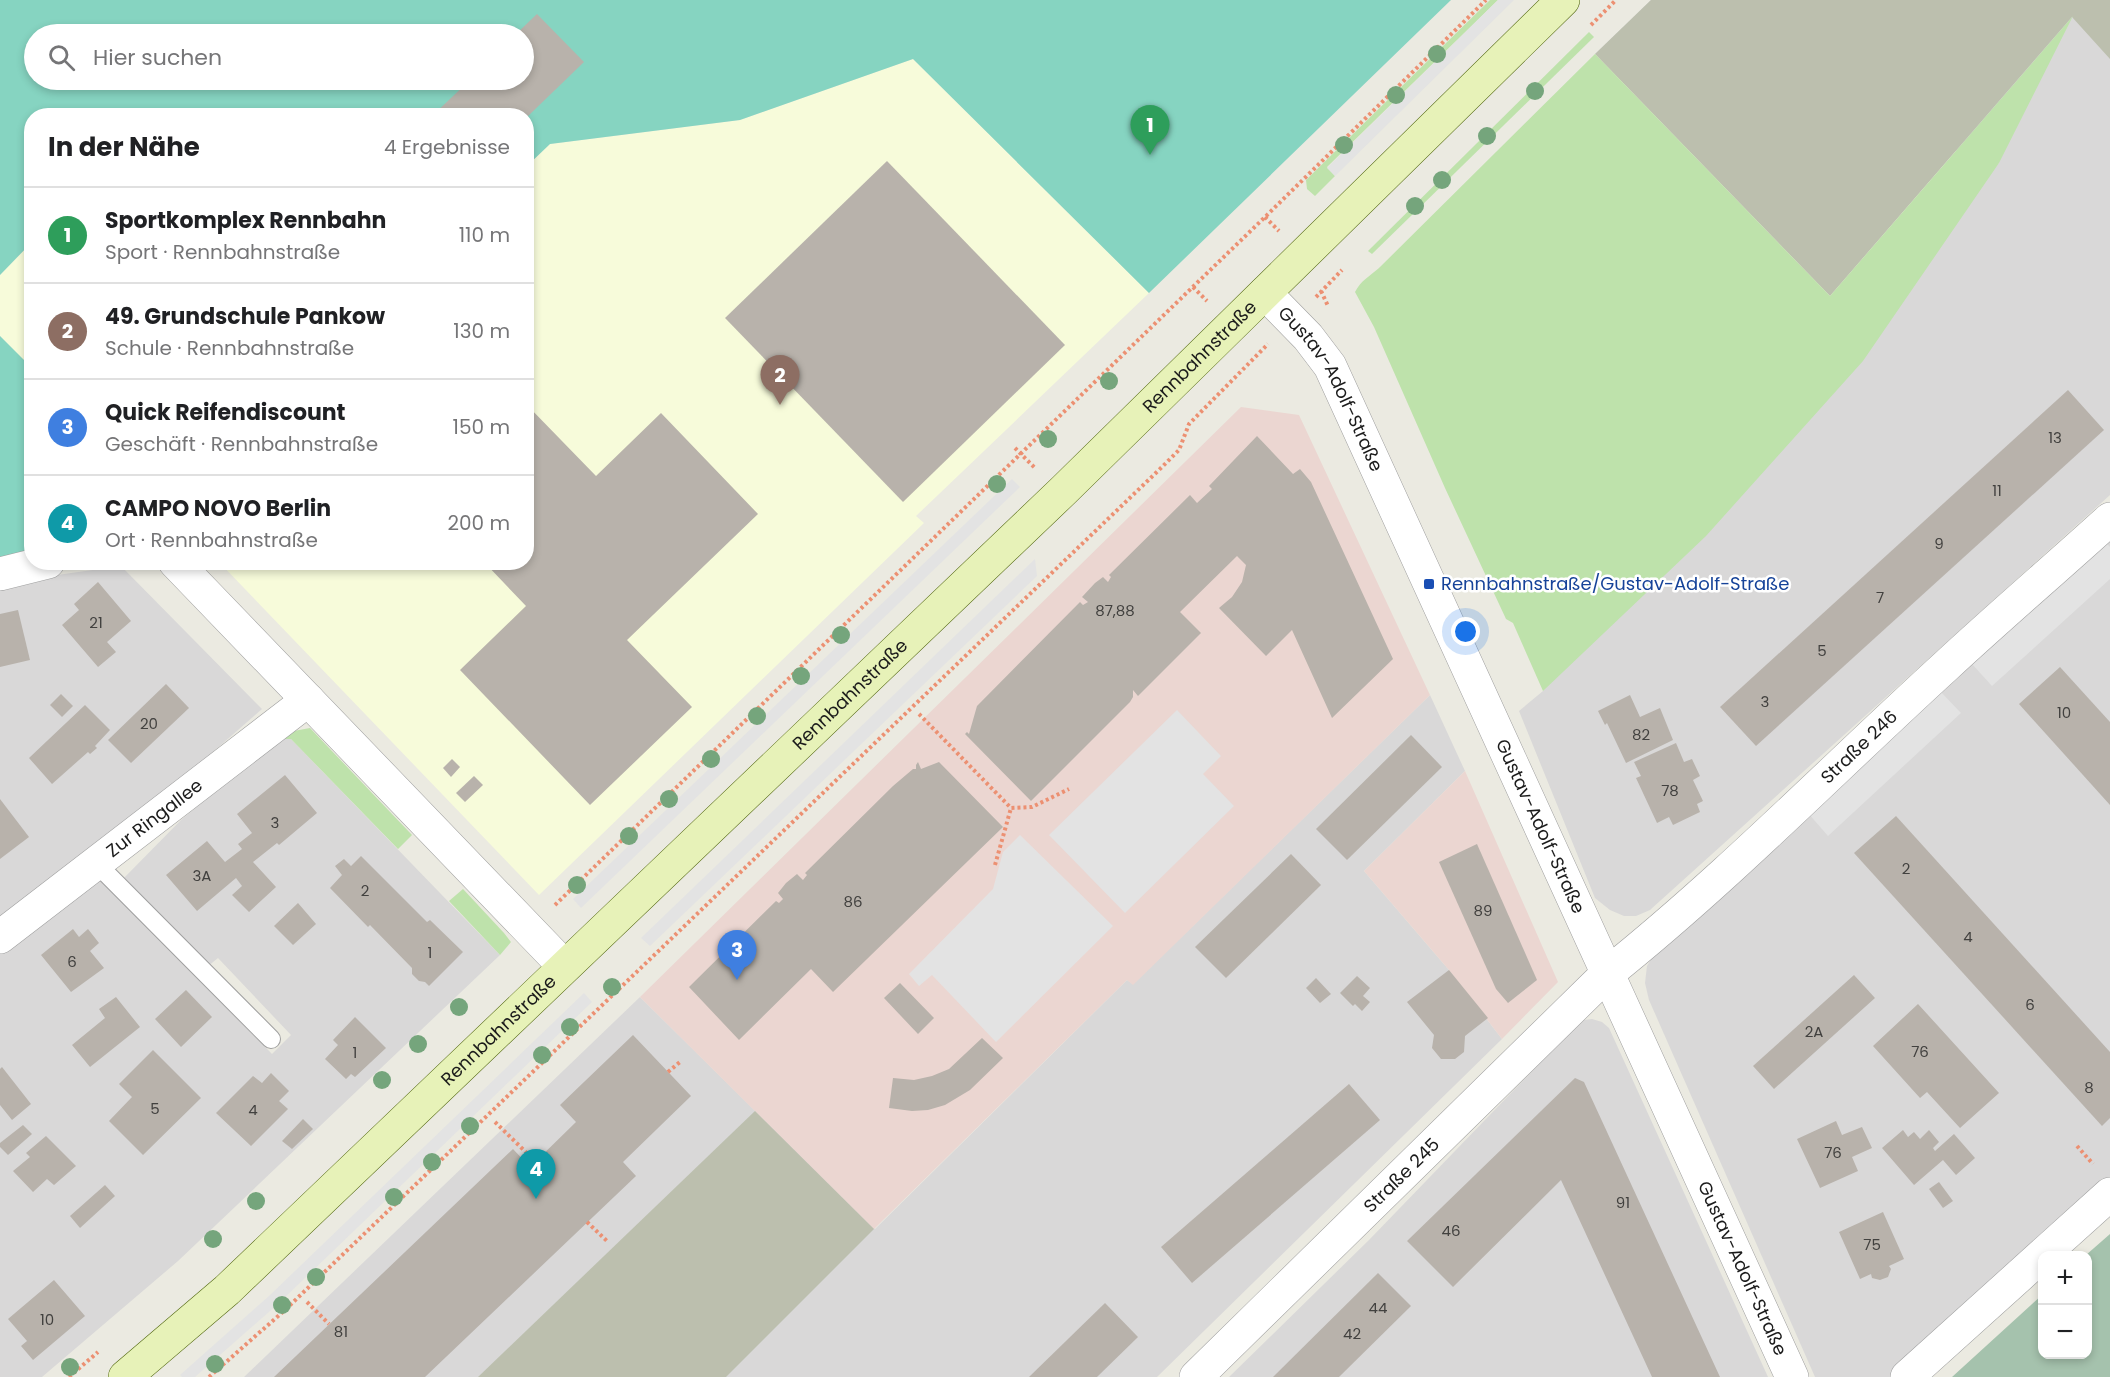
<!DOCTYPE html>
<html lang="de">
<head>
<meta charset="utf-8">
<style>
  body { margin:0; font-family:Poppins,sans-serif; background:#f2f2f2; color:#202124 }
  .controls { position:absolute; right:18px; bottom:18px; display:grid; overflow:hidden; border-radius:12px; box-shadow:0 3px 9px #0003 }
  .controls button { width:54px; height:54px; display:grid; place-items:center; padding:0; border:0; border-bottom:2px solid #e0e0e0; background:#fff; color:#202124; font:30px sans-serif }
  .you { position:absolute; left:1466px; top:632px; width:21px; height:21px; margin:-15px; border:4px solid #fff; border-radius:50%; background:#1a73e8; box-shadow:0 0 0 9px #1a73e833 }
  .badge { display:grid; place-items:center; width:39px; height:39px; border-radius:50%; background:#2563eb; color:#fff; font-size:20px; font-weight:700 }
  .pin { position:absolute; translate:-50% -50px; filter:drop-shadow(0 2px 3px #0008) }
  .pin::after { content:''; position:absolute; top:32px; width:21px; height:18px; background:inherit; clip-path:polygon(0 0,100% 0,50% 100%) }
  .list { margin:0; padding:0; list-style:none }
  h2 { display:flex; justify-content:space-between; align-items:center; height:78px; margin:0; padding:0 24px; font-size:26px }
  h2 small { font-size:20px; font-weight:400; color:#757577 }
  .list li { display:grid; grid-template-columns:39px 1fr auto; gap:18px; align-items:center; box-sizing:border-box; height:96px; padding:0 24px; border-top:2px solid #e0e0e0 }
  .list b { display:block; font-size:22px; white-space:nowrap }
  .list p { margin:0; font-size:20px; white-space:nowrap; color:#757577 }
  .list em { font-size:20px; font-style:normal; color:#757577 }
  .icon { flex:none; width:33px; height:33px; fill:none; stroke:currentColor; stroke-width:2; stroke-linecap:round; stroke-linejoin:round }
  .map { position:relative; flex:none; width:2110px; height:1377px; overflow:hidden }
  .search { position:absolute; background:#fff; box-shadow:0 3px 9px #0003; left:24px; top:24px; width:510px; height:66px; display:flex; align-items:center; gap:15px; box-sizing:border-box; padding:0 21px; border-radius:33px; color:#757577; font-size:22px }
  .panel { position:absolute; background:#fff; box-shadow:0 3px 9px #0003; left:24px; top:108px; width:510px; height:462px; border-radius:24px }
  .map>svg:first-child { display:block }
  .residential { fill:#d9d8d8 }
  .commercial { fill:#ebd6d1 }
  .education { fill:#f7fbda }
  .construction { fill:#bcbfae }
  .grass { fill:#bee2ab }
  .cemetery { fill:#a5c2ad }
  .pitch { fill:#86d4c1; fill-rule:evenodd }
  .parking { fill:#e3e3e3 }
  .building { fill:#b8b2ab }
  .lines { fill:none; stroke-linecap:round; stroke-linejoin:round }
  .service-casing { stroke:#9f9f9f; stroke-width:20 }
  .minor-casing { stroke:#9f9f9f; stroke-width:34 }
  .tertiary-casing { stroke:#9f9f9f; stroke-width:34 }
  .secondary-casing { stroke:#50650e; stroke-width:34 }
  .path { stroke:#ec9072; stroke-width:4; stroke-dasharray:3 3; stroke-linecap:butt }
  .service { stroke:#fff; stroke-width:18 }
  .minor { stroke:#fff; stroke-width:33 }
  .tertiary { stroke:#fff; stroke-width:33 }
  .secondary { stroke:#e7f2b8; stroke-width:33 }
  .tree { fill:#75a57c }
  .transit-dot { fill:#1a4fb4; stroke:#fff; stroke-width:2 }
  .labels { text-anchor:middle; stroke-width:5; stroke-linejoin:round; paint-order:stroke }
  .number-label { font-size:15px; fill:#42413f }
  .street-label { font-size:18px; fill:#1b1b1b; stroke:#fff }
  .transit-label { font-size:18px; fill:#164399; stroke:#fff; text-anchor:start }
</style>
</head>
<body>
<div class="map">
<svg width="2110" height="1377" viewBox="0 0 2110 1377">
  <rect width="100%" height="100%" fill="#ebeae1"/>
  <!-- residential -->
  <g class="residential">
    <polygon points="1651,0 2110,0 2110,495 1650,910 1636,916 1624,916 1610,910 1595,898 1519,711 1543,691 1999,163 1595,54"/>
    <polygon points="2110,539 2110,1180 1892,1377 1815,1377 1649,1000 1645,983 1647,966 1654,954"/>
    <polygon points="121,566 262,709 189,773 0,919 0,583"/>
    <polygon points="1430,695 1465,771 1364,871 1449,970 1502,1039 1157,1377 244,1377 640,997 875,1229 1127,980 1133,984"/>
    <polygon points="277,739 291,739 500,955 178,1261 42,1377 0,1377 0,953 99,876 272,1054 291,1035 218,958 207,967 122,880 181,820"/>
    <polygon points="1592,1019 1602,1022 1609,1028 1768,1377 1229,1377 1369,1240 1573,1029 1584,1020"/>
  </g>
  <!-- commercial -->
  <g class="commercial">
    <polygon points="1241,407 1299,415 1430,695 1133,985 1127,980 874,1229 640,997"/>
    <polygon points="1465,771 1558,982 1502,1039 1449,970 1364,871"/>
  </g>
  <!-- education -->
  <g class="education">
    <polygon points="913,59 1149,293 916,516 924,523 539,895 220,563 526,562 527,166 550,144 740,120"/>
    <polygon points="31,243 31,368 0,336 0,275"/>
  </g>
  <!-- construction -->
  <g class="construction">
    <polygon points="1651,0 2110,0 2110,59 2072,17 1830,296 1595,54"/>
    <polygon points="755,1111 874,1229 726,1377 478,1377"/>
  </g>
  <!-- grass -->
  <g class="grass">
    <polygon points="1490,0 1498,0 1327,167 1335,176 1315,196 1307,189 1306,180"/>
    <path d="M 2073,16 L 1999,163 L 1863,361 L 1706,536 L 1543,691 L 1513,623 L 1506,619 L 1445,488 L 1374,327 L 1355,292 C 1361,280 1369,277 1379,268 L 1595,54 L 1830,296 Z"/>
    <polygon points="1589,32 1594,37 1372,254 1368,251"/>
    <polygon points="310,728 412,835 398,849 291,739 277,739 283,733"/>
    <polygon points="463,889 504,933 511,942 500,955 449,901"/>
  </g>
  <!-- cemetery -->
  <polygon class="cemetery" points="2110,1234 2110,1377 1952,1377 2042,1295 2042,1354 2088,1354 2088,1256 2086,1255"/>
  <!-- pitch -->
  <g class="pitch">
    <path d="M 0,0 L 1451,0 L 1149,293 L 913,59 L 740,120 L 550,144 L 527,166 L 526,116 L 32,116 L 31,243 L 0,275 ZM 34,34 L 524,34 L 524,80 L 34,80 Z"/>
    <polygon points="0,336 32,368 31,550 0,559"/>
  </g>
  <!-- parking -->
  <g class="parking">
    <polygon points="1498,0 1514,0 1335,176 1327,168"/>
    <polygon points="1012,479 1020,487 581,908 573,899"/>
    <polygon points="2106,543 2110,547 2110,579 1992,686 1972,664"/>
    <polygon points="1035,559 1037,576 650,946 641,938"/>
    <polygon points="1941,692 1961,713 1828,836 1808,813"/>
    <polygon points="1177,710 1221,756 1203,774 1234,806 1125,913 1049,835"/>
    <polygon points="1020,835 1113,926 996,1042 932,975 919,986 909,974 993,889 1003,852"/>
    <polygon points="584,993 592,1002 278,1304 195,1377 182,1377 180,1375 269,1296"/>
  </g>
  <!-- building -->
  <g class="building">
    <polygon points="537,14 584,62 526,118 526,116 432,116 470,80 524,80 524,34 516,34"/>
    <polygon points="887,161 1065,345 903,502 725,318"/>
    <polygon points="2068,390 2104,430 1756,746 1720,707"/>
    <polygon points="526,404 596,476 661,413 758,514 627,640 692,707 590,805 460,670 526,606 484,562 526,562"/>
    <polygon points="1257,436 1293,474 1300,469 1311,482 1393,659 1332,718 1292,630 1266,656 1219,608 1232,597 1242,582 1246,565 1237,556 1180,612 1201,633 1138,696 1133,690 1133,697 1130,702 1031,801 965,734 967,732 969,734 977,706 1080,602 1083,605 1088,602 1082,597 1095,583 1103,577 1108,582 1111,577 1109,575 1190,495 1197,503 1212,489 1209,486"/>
    <polygon points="98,582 131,621 107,642 116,652 98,667 62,625 79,610 74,604"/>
    <polygon points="18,610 30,660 0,667 0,614"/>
    <polygon points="2060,667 2110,722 2110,805 2019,704"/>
    <polygon points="166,684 189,708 131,763 108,740"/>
    <polygon points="61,694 73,706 62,717 50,705"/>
    <polygon points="1630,695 1640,717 1660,708 1673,740 1626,763 1607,723 1605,725 1598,711"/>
    <polygon points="85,705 110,730 95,746 97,748 90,754 88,752 52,784 29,758"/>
    <polygon points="1411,735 1442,767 1347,860 1316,829"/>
    <polygon points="1676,743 1684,762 1692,759 1700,776 1693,780 1703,801 1697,804 1700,812 1673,825 1669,817 1657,823 1636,778 1641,776 1634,762"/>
    <polygon points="452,759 460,767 451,777 443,768"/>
    <polygon points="918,762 921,769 939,762 1003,827 833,992 811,969 739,1040 689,987 776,901 779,903 783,899 778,893 786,883 797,874 803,880 807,875 805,873 893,786 913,769 916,769 916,765"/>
    <polygon points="285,775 317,813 279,845 277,843 253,862 276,887 249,912 232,895 242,886 236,878 197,911 166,875 207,841 225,862 242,849 238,844 252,833 237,814"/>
    <polygon points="474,776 483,785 465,802 456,793"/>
    <polygon points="0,799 29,837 0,859"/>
    <polygon points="1896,816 2110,1052 2110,1118 2102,1126 1854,853"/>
    <polygon points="1477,844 1537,980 1508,1003 1496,989 1439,862"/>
    <polygon points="1291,854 1321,885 1226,978 1195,947"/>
    <polygon points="361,856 427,922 430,920 463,952 429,986 425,982 419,981 412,974 412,968 370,925 368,927 330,888 342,875 335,866 344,859 351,866"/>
    <polygon points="298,903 316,924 293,945 274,926"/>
    <polygon points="73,929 79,937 88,929 99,943 90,951 104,968 71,992 41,955"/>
    <polygon points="1449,970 1488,1018 1465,1036 1464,1052 1455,1059 1441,1059 1432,1048 1434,1035 1407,1002"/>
    <polygon points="1854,975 1875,998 1774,1089 1753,1066"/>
    <polygon points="1357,976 1370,988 1363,996 1370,1002 1362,1011 1355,1004 1353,1006 1340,993"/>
    <polygon points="1316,978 1331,994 1320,1003 1306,988"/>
    <polygon points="900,983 934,1018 918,1034 884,998"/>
    <polygon points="186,990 212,1017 181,1047 155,1019"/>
    <polygon points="116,997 140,1027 90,1067 72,1045 105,1018 99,1009"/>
    <polygon points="1918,1004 1999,1093 1960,1128 1927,1092 1920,1098 1873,1046"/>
    <polygon points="355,1017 386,1048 355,1077 351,1074 346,1079 325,1059 338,1045 333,1040"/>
    <polygon points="633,1035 691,1096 623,1162 636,1176 425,1377 274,1377 513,1149 530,1167 576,1122 560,1105"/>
    <polygon points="982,1038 1003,1058 970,1090 945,1105 928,1110 912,1111 889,1108 893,1078 914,1080 932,1076 949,1069"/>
    <polygon points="153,1050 201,1098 143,1155 109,1121 132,1097 119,1084"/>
    <polygon points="2,1067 31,1104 12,1120 0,1105 0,1069"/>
    <polygon points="271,1073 289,1091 279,1101 288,1109 251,1146 216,1113 253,1076 262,1083"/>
    <polygon points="1575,1078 1584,1082 1720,1377 1652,1377 1561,1180 1453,1287 1407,1241"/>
    <polygon points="1349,1084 1380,1120 1192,1283 1161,1247"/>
    <polygon points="303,1119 313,1129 292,1149 282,1141"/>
    <polygon points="1836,1121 1842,1135 1862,1127 1872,1148 1852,1157 1858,1171 1820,1188 1797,1139"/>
    <polygon points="23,1125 32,1134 8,1155 0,1147 0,1143"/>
    <polygon points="1903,1130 1908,1137 1914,1132 1920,1139 1929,1130 1939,1142 1933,1148 1935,1151 1954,1134 1975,1158 1956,1175 1943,1160 1914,1185 1882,1148"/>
    <polygon points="46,1136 76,1166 54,1185 47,1179 33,1192 13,1171 30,1157 26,1153"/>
    <polygon points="1939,1182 1953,1201 1943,1208 1929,1189"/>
    <polygon points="105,1185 115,1196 80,1228 70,1216"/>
    <polygon points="1883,1212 1904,1259 1889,1266 1891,1269 1888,1277 1880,1280 1872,1278 1871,1274 1860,1279 1839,1232"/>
    <polygon points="1378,1273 1411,1306 1339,1377 1273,1377"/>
    <polygon points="54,1280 85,1316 33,1360 21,1346 27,1341 8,1319"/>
    <polygon points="1105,1303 1138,1337 1097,1377 1029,1377"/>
  </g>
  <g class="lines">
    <!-- service casing -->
    <g class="service-casing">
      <polyline id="service" points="96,863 271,1039"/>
    </g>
    <!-- minor casing -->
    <g class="minor-casing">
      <g id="minor">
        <polyline points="175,562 564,966"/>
        <polyline points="0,574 48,562"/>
        <path id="s1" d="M 0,937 L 308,700"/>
        <path id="s2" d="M 1196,1377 L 1607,974 C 1727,878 1834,768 1947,665 C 2001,615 2056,568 2110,519"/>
        <polyline points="1907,1377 2110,1194"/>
      </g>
    </g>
    <!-- tertiary casing -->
    <g class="tertiary-casing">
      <g id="tertiary">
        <path id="s3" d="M 1265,293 L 1308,337 L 1330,366 L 1792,1377"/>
      </g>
    </g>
    <!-- secondary casing -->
    <g class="secondary-casing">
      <g id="secondary">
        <path id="s4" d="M 125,1377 L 227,1290 L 1063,491 L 1563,0"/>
      </g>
    </g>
    <!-- path -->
    <g class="path">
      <polyline points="1591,25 1616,0"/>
      <polyline points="1265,217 1279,231"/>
      <polyline points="1193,287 1207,301"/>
      <polyline points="1321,291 1328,306"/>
      <polyline points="1316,297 1342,270"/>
      <polyline points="1015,448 1036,469"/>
      <polyline points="919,714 1011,808 1032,807 1069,789"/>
      <polyline points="995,865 1011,808"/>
      <polyline points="555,905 1265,217 1486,0"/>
      <polyline points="668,1072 680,1062"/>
      <polyline points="495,1122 535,1161"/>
      <polyline points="2077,1146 2093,1164"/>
      <polyline points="587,1222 607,1241"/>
      <polyline points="307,1302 329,1324"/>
      <polyline points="69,1377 98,1352"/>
      <polyline points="209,1377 285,1310 1162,467 1179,450 1189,424 1268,344"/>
    </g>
    <!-- service -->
    <use href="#service" class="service"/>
    <!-- minor -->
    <use href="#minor" class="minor"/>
    <!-- tertiary -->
    <use href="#tertiary" class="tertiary"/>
    <!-- secondary -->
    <use href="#secondary" class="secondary"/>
  </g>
  <!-- trees -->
  <g class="tree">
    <circle cx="1437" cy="54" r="9"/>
    <circle cx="1535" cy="91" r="9"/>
    <circle cx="1396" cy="95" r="9"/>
    <circle cx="1487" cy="136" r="9"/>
    <circle cx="1344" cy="145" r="9"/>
    <circle cx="1442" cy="180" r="9"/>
    <circle cx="1415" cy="206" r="9"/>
    <circle cx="1109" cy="381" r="9"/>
    <circle cx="1048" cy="439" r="9"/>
    <circle cx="997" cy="484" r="9"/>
    <circle cx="841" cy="635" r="9"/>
    <circle cx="801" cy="676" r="9"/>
    <circle cx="757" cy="716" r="9"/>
    <circle cx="711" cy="759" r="9"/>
    <circle cx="669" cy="799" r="9"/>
    <circle cx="629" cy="836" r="9"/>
    <circle cx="577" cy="885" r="9"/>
    <circle cx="612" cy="987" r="9"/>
    <circle cx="459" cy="1007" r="9"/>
    <circle cx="570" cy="1027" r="9"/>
    <circle cx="418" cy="1044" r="9"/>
    <circle cx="542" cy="1055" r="9"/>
    <circle cx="382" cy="1080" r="9"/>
    <circle cx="470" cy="1126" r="9"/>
    <circle cx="432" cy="1162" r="9"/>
    <circle cx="394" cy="1197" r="9"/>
    <circle cx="256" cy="1201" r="9"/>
    <circle cx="213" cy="1239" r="9"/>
    <circle cx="316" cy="1277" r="9"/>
    <circle cx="282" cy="1305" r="9"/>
    <circle cx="215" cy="1364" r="9"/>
    <circle cx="70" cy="1367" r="9"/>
  </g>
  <!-- markers -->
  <rect class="transit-dot" x="1423" y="578" width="12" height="12" rx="3"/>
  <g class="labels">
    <!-- number labels -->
    <g class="number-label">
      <text x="2055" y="443">13</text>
      <text x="1997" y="496">11</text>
      <text x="1939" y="549">9</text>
      <text x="1880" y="603">7</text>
      <text x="1115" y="616">87,88</text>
      <text x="96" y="628">21</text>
      <text x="1822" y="656">5</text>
      <text x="1765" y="707">3</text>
      <text x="2064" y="718">10</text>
      <text x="149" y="729">20</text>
      <text x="1641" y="740">82</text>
      <text x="1670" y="796">78</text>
      <text x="275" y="828">3</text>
      <text x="1906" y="874">2</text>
      <text x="202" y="881">3A</text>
      <text x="365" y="896">2</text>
      <text x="853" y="907">86</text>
      <text x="1483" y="916">89</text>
      <text x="1968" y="942">4</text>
      <text x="430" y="958">1</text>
      <text x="72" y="967">6</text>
      <text x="2030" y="1010">6</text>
      <text x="1814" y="1037">2A</text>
      <text x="1920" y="1057">76</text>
      <text x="355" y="1058">1</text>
      <text x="2089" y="1093">8</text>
      <text x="155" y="1114">5</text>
      <text x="253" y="1115">4</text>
      <text x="1833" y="1158">76</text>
      <text x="1623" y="1208">91</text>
      <text x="1451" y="1236">46</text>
      <text x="1872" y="1250">75</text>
      <text x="1378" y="1313">44</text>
      <text x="47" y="1325">10</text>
      <text x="341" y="1337">81</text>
      <text x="1352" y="1339">42</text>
    </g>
    <!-- street labels -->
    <g class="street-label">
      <text dy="6" stroke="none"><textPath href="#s4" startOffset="1482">Rennbahnstraße</textPath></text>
      <text dy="6" stroke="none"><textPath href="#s3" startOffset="118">Gustav-Adolf-Straße</textPath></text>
      <text dy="6" stroke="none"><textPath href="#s4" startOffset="996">Rennbahnstraße</textPath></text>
      <text dy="6" stroke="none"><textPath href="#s2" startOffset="915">Straße 246</textPath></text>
      <text dy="6" stroke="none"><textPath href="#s1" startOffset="195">Zur Ringallee</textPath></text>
      <text dy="6" stroke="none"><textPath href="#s3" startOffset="604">Gustav-Adolf-Straße</textPath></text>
      <text dy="6" stroke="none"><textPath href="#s4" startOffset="510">Rennbahnstraße</textPath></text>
      <text dy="6" stroke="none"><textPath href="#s2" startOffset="288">Straße 245</textPath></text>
      <text dy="6" stroke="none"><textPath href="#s3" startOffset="1090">Gustav-Adolf-Straße</textPath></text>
    </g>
    <!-- transit labels -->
    <g class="transit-label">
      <text x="1441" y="590">Rennbahnstraße/Gustav-Adolf-Straße</text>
    </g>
  </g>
</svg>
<div class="controls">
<button>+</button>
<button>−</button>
</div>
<div class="you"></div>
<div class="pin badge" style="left:1150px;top:155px;background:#2e9e5b">1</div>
<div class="pin badge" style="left:780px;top:405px;background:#8d6e63">2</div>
<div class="pin badge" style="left:737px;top:980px;background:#3f7fe0">3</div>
<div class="pin badge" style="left:536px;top:1199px;background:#0f9aa8">4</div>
<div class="search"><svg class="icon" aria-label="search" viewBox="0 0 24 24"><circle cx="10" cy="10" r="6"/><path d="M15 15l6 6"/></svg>Hier suchen</div>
<section class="panel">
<h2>In der Nähe<small>4 Ergebnisse</small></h2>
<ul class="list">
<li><span class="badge" style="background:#2e9e5b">1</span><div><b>Sportkomplex Rennbahn</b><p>Sport · Rennbahnstraße</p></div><em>110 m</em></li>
<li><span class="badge" style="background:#8d6e63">2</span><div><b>49. Grundschule Pankow</b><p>Schule · Rennbahnstraße</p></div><em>130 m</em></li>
<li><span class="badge" style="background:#3f7fe0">3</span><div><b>Quick Reifendiscount</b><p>Geschäft · Rennbahnstraße</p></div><em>150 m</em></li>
<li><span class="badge" style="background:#0f9aa8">4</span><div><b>CAMPO NOVO Berlin</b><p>Ort · Rennbahnstraße</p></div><em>200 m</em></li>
</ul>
</section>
</div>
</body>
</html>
